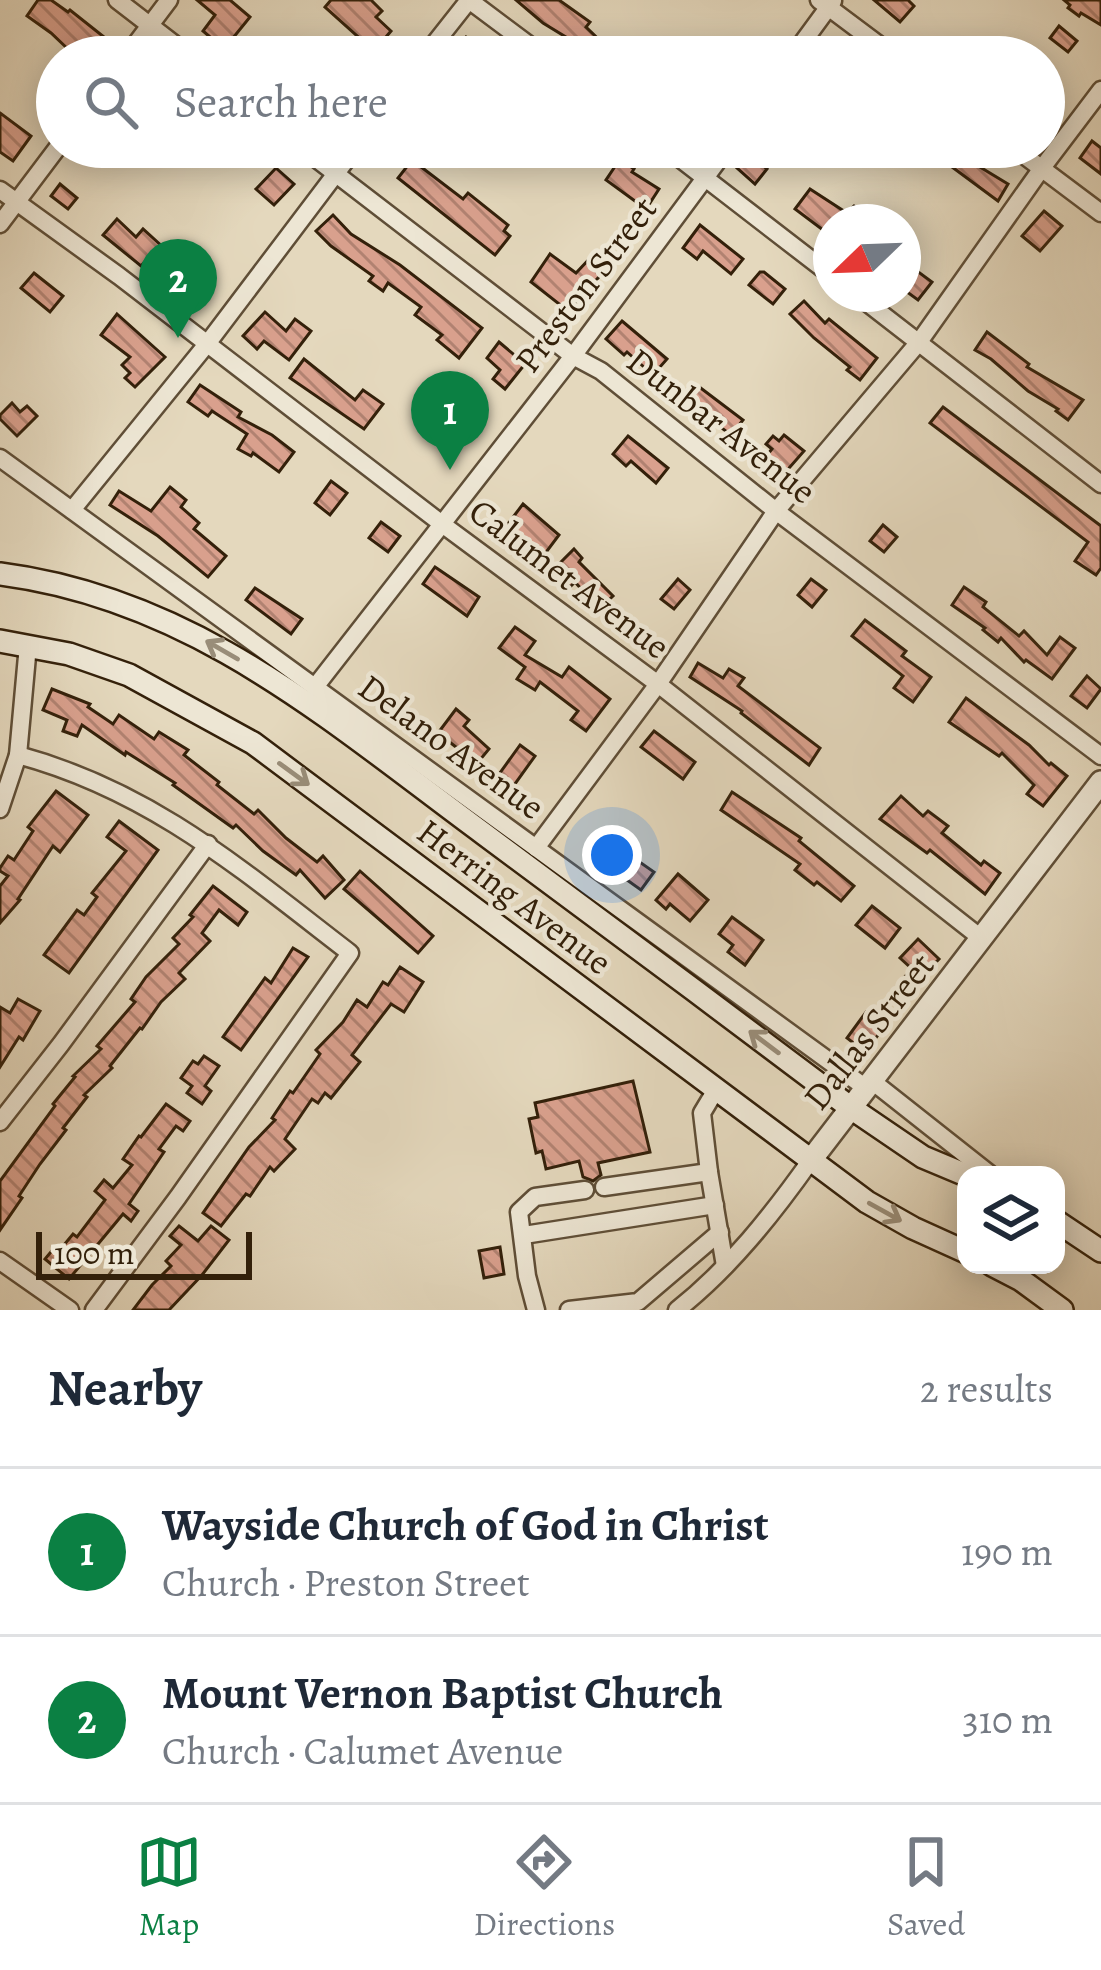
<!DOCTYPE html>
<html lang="en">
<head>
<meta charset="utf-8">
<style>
  body { margin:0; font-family:Alegreya,serif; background:#f6f6f7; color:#1f2937 }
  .controls { position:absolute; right:36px; bottom:36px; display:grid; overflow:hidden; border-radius:24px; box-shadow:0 6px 30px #0003 }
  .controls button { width:108px; height:108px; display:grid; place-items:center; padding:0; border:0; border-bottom:3px solid #e0e1e3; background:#fff; color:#1f2937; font:60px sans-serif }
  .compass { position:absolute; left:813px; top:204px; width:108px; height:108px; border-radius:50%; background:#fff; box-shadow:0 6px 30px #0003; rotate:247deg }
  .scale { position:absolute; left:36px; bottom:30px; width:216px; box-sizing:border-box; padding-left:12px; border:6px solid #33200a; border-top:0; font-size:33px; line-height:42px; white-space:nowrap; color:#33200a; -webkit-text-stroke:9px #ede6d4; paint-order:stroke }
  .you { position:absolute; left:612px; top:855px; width:42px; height:42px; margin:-30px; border:9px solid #fff; border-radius:50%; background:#1a73e8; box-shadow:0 0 0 18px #1a73e833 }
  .badge { display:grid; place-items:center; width:78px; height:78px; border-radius:50%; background:#0b8043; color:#fff; font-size:39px; font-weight:700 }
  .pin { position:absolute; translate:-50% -99px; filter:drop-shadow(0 3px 6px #0008) }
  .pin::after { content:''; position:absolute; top:63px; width:42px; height:36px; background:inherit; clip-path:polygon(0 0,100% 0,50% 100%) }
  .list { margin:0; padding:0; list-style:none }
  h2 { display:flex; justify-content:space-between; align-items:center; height:156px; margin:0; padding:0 48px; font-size:51px }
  h2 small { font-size:39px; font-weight:400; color:#747a83 }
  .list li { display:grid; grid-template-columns:78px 1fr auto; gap:36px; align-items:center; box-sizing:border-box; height:168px; padding:0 48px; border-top:3px solid #e0e1e3 }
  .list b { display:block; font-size:45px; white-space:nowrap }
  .list p { margin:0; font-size:39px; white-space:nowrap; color:#747a83 }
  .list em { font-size:39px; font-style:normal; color:#747a83 }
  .icon { flex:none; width:66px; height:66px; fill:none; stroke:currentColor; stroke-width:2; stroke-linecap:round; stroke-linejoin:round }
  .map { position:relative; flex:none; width:1101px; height:1310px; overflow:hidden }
  .search { position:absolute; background:#fff; box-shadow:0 6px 30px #0003; left:36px; right:36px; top:36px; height:132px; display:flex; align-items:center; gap:30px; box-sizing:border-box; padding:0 42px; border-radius:66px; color:#747a83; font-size:45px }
  .sheet { height:492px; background:#fff }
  nav { display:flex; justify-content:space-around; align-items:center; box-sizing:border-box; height:168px; border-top:3px solid #e0e1e3; background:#fff; font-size:33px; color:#747a83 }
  nav a { display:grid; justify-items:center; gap:6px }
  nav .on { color:#0b8043 }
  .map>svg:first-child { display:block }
  .building { fill:url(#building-back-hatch); stroke:#33200a; stroke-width:3 }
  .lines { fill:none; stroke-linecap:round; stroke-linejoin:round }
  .minor-casing { stroke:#5f4e37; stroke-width:21 }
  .tertiary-casing { stroke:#5f4e37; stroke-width:26 }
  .secondary-casing { stroke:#33200a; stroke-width:26 }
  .minor { stroke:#ede6d4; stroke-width:16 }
  .tertiary { stroke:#ede6d4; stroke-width:21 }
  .secondary { stroke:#ede6d4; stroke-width:21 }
  .oneway { stroke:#998d79 }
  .labels { text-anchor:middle; stroke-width:9; stroke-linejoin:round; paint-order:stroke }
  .street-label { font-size:36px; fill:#33200a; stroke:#ede6d4 }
</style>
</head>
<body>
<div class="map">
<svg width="1101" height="1310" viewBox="0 0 1101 1310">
  <defs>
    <pattern id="building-back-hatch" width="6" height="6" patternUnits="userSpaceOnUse" patternTransform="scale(3)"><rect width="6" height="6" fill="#d9a08d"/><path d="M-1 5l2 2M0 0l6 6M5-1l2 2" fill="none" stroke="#b18271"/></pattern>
  </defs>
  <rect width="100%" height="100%" fill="#e4d8bd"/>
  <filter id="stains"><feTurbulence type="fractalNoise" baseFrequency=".00167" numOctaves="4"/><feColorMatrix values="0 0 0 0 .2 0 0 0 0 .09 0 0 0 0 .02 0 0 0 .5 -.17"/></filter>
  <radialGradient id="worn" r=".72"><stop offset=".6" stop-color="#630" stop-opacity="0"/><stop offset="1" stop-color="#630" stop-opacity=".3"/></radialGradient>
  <!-- building -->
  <g class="building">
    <polygon points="38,0 51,0 68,12 70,10 109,41 96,57 65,57 70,51 51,33 27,16"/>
    <polygon points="197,0 230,0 250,17 224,49 203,31 215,15"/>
    <polygon points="331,0 371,0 382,11 376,17 391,31 374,51 325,7"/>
    <polygon points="516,0 559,0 590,22 586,27 617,57 590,57 574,42 543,23"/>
    <polygon points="874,0 908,0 914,6 900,22"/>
    <polygon points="1064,0 1101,0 1101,25 1081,13 1079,16 1068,8 1070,5"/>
    <polygon points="1059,26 1077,41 1068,52 1050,38"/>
    <polygon points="466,37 493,57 451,57"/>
    <polygon points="964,38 992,57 943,57 953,42 958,46"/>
    <polygon points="0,113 31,136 13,161 0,152"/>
    <polygon points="1092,141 1101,148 1101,174 1080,158"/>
    <polygon points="925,147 957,147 982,164 980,167 1008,184 998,201"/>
    <polygon points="748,153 767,169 755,184 736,167"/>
    <polygon points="620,159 634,169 632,172 659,189 646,209 606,180"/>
    <polygon points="412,160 463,199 468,193 508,225 504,231 510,236 495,255 398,178"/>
    <polygon points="276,168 294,184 274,205 256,189"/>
    <polygon points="60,184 77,198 68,209 51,196"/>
    <polygon points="810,189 847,213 854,206 862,213 857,222 831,222 831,236 795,209"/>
    <polygon points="1044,211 1062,226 1040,251 1022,236"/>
    <polygon points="333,215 351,234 400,265 482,328 459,358 437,340 442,335 415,315 421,307 388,283 383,291 369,281 373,276 331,246 316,231"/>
    <polygon points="117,219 136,237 143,229 164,248 152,261 148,258 141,266 103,235"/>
    <polygon points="700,225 743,259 731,274 703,251 697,259 683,248"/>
    <polygon points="550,254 576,273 593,255 607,268 568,311 531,282"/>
    <polygon points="903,266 910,272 913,268 932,282 918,300 903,289"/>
    <polygon points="760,272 764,272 785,289 773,304 749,285"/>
    <polygon points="34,273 63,296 50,312 21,288"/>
    <polygon points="198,273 212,283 203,296 188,286"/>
    <polygon points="804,301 825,323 829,319 877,358 860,380 847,370 850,367 814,338 790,314"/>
    <polygon points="265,312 286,331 295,319 311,331 289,360 264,341 257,349 243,336"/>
    <polygon points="117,314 165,357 135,387 125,378 130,373 122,365 130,357 101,335"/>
    <polygon points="622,321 667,359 653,375 627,352 624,355 606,339"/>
    <polygon points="987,332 1029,364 1027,367 1083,400 1068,420 1056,411 1058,409 1028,391 991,359 975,350"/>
    <polygon points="499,342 525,364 505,389 493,379 500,370 487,358"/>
    <polygon points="304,359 355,400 363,390 383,404 364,429 290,378"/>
    <polygon points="200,385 241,412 238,417 272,435 294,452 279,472 253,453 251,456 238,449 247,434 212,411 208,416 188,402"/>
    <polygon points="698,386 743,420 731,435 687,402"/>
    <polygon points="12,403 20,412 27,406 37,416 17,436 0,419 0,415"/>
    <polygon points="943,407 1101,526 1101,568 1096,575 1075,561 1088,542 930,423"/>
    <polygon points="784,435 804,451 783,475 764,459 772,449 766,444 773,436 779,441"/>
    <polygon points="628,436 668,468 656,483 631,461 626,466 613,454"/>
    <polygon points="331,481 347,493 330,515 315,503"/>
    <polygon points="170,487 186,500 181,507 199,523 194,529 226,556 208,577 158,536 110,505 119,491 151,511"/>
    <polygon points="523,504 559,535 541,559 536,559 501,533"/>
    <polygon points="381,522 400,536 388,552 369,538"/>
    <polygon points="883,525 897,537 884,552 870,541"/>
    <polygon points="574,549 582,558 579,562 613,596 599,609 575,582 570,587 553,570"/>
    <polygon points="435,567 479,597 467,616 423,584"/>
    <polygon points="678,579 690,590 674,609 661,599"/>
    <polygon points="811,579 826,590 812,607 798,595"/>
    <polygon points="964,587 986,602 983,607 1019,636 1024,631 1047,655 1060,637 1075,648 1052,679 1026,660 1024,662 1001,638 998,642 983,630 985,628 952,605"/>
    <polygon points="255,588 302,619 291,634 246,600"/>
    <polygon points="865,620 906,651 902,656 931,677 913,702 894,688 903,676 852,636"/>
    <polygon points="515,627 535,641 525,655 562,677 569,667 610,699 586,731 571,720 578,711 540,682 535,690 517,679 525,667 499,648"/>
    <polygon points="698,663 723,678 729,669 744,678 738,686 820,748 809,765 741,713 742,711 690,677"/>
    <polygon points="1087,676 1101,689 1087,708 1071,696"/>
    <polygon points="52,689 90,704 88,707 113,724 119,715 154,739 159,732 188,750 184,755 219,782 217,785 254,814 258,810 286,838 317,862 323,856 344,880 325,898 300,870 296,875 263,851 236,825 233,828 173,785 175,783 126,752 125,755 82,725 77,736 63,731 67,720 43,710"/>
    <polygon points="966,698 1029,745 1049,765 1051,763 1067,776 1043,806 1027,794 1034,785 1002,753 999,756 949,722"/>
    <polygon points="456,709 469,720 464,726 489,749 474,767 458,754 461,751 438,733"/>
    <polygon points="654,731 695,762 683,779 641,747"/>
    <polygon points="520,745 535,756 507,795 492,784"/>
    <polygon points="56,791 88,815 60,852 53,846 18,899 20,900 0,923 0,886 8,876 0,871 0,868 8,856 14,860 33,831 28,827"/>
    <polygon points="732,792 801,838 799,841 854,886 841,901 817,882 814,885 795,870 800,864 721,810"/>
    <polygon points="901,796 923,816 928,811 948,826 942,833 981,865 984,861 1000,873 985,894 930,850 927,853 880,819"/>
    <polygon points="119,821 158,850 69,973 44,955 77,910 84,915 97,897 92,893 126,851 107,837"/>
    <polygon points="607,837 631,862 634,858 654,872 641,890 613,870 608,875 588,855"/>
    <polygon points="360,871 433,936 418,953 344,889"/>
    <polygon points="678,874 708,900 690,921 670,904 666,909 656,900"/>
    <polygon points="213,886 247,912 238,925 219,910 202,933 210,941 179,973 185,979 161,1002 142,1029 140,1028 110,1066 112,1068 84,1095 87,1097 63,1128 66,1130 40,1164 19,1196 22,1198 0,1230 0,1181 55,1106 53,1104 75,1077 73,1076 101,1049 97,1046 135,1002 131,999 146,977 179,944 173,938 193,917 190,915"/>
    <polygon points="872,906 900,928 885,948 856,925"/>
    <polygon points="732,917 763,940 745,965 728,952 733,945 719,934"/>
    <polygon points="918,939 939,959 909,990 900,982 912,969 900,958"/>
    <polygon points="293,948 308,957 241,1050 223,1037 265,978 271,983"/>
    <polygon points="400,967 423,982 404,1012 391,1004 352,1055 360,1062 331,1098 325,1093 318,1103 312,1099 285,1139 295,1149 274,1171 270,1167 250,1196 246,1194 221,1226 203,1213 249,1147 275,1120 272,1118 290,1091 293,1093 320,1054 316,1050 343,1022 357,1000 367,1007 383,982 388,985"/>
    <polygon points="18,999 40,1011 23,1040 19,1037 0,1067 0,1007 10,1013"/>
    <polygon points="866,1012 885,1026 865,1052 847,1038"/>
    <polygon points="204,1056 219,1066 205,1086 211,1091 202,1104 187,1093 192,1086 181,1078 193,1061 198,1064"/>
    <polygon points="633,1081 650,1152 598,1163 601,1175 593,1181 583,1177 579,1161 546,1169 542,1151 536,1153 529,1119 538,1117 535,1103"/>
    <polygon points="166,1104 190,1121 183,1131 176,1126 159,1149 164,1152 129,1204 138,1211 131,1221 123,1214 69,1279 45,1259 55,1247 59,1251 73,1234 77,1237 105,1200 95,1191 104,1180 113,1188 132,1165 123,1159 139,1136 141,1137"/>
    <polygon points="179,1226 198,1241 211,1226 229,1240 202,1275 169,1310 133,1310 152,1285 171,1266 166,1261 181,1245 170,1236"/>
    <polygon points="500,1247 504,1274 484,1278 479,1251"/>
  </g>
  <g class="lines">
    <!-- minor casing -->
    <g class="minor-casing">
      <g id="minor">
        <polyline points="117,0 191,57"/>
        <polyline points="469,0 545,57"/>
        <polyline points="819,0 895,57"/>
        <polyline points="126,57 169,0"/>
        <polyline points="424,57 469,0"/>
        <polyline points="792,57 833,1"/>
        <polyline points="301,147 573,356 601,371 776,511 1101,756"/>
        <polyline points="665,147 831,275"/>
        <polyline points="1013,147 1101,213"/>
        <polyline points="0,190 119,276 442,524 658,684 981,938"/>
        <polyline points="0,224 58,147"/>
        <polyline points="856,294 1101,484"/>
        <polyline points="0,458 866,1088"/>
        <polyline points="72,510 207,344 356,147"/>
        <polyline points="315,687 573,356 728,147"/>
        <path d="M 18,755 C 152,791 243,871 350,953 L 178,1197 L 94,1310"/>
        <polyline points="0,809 18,755 28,645"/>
        <polyline points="536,848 658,684 776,511 919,342 1042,168 1101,90"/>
        <polyline points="872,1081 991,1175"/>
        <polyline points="717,1088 702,1113 709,1172 725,1266"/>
        <polyline points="0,1122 61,1044 208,844"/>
        <polyline points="604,1187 709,1172"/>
        <polyline points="524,1235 715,1205"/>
        <polyline points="0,1261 70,1310"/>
        <polyline points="536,1310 527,1276 519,1212 535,1197 585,1190"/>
        <polyline points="569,1310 638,1302 720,1232"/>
        <path d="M 677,1310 C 730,1268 772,1215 811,1160"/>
      </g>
    </g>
    <!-- tertiary casing -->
    <g class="tertiary-casing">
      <polyline id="tertiary" points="811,1160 1101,782"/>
    </g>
    <!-- secondary casing -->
    <g class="secondary-casing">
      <g id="secondary">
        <path d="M 0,574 C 195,599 332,722 484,834 C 607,925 729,1016 851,1108 L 923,1157 L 966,1175"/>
        <polyline points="0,641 69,654 129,675 253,743 867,1202 913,1228 966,1252"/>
        <polyline points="1056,1221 1101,1251"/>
        <polyline points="992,1265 1021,1280 1062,1310"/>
      </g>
    </g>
    <!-- minor -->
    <use href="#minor" class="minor"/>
    <!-- tertiary -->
    <use href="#tertiary" class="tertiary"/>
    <!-- secondary -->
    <use href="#secondary" class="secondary"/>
  </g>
  <!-- one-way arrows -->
  <defs><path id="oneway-shaft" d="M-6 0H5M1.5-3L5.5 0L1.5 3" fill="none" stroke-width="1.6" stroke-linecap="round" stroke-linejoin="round" transform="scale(3)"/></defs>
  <g class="oneway">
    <use href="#oneway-shaft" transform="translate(222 650) rotate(-150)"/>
    <use href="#oneway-shaft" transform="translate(294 774) rotate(36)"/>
    <use href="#oneway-shaft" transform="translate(764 1042) rotate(-143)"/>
    <use href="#oneway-shaft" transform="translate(885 1212) rotate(29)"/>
  </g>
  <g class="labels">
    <!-- street labels -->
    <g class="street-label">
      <text transform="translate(585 284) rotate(-53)" y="13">Preston Street</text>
      <text transform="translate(722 425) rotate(38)" y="13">Dunbar Avenue</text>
      <text transform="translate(570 578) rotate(37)" y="13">Calumet Avenue</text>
      <text transform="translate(452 746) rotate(36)" y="13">Delano Avenue</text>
      <text transform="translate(515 896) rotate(37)" y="13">Herring Avenue</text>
      <text transform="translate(868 1031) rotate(-52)" y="13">Dallas Street</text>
    </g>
  </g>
  <rect width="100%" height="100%" filter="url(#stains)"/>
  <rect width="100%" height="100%" fill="url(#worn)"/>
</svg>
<div class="controls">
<button><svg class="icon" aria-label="layers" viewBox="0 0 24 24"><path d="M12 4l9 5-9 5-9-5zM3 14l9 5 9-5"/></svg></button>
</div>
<svg class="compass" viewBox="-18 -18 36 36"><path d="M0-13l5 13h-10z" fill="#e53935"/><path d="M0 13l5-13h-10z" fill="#747a83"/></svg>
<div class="scale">100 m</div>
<div class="you"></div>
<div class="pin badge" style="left:450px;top:470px">1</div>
<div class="pin badge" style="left:178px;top:338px">2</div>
<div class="search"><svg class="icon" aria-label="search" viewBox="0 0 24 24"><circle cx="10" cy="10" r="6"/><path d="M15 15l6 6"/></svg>Search here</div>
</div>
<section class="sheet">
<h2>Nearby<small>2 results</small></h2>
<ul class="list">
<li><span class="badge">1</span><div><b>Wayside Church of God in Christ</b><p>Church · Preston Street</p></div><em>190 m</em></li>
<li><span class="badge">2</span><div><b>Mount Vernon Baptist Church</b><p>Church · Calumet Avenue</p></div><em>310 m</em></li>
</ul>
</section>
<nav>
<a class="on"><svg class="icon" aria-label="map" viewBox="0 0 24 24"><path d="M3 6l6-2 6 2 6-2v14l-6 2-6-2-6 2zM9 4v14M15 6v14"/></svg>Map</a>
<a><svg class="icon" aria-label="directions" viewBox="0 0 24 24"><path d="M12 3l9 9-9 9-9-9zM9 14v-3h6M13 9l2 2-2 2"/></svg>Directions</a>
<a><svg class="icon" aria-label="saved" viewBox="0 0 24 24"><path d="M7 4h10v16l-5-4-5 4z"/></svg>Saved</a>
</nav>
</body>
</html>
